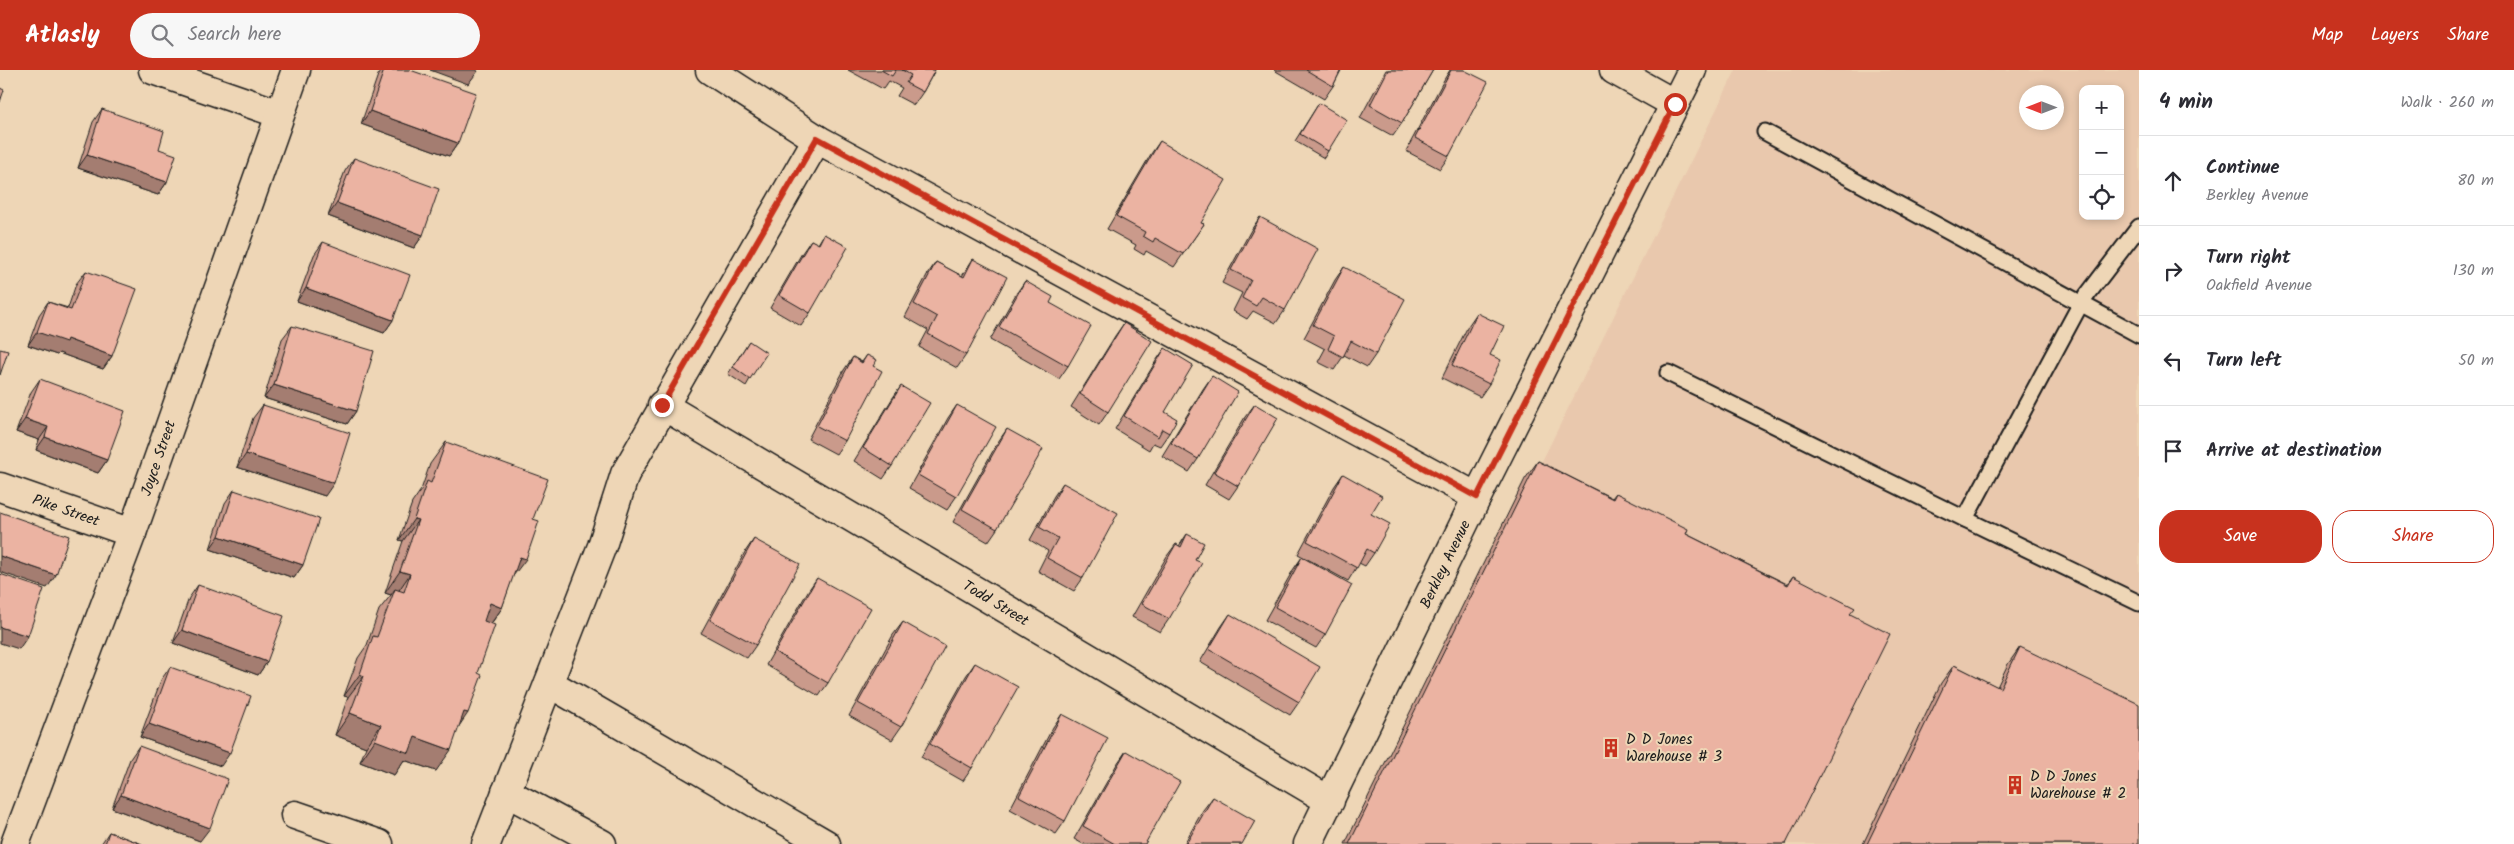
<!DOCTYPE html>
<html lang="en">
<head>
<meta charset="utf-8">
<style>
  body { margin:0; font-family:Kalam,sans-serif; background:#f7f7f7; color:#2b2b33 }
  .controls { position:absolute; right:15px; top:15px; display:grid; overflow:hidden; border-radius:10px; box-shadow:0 2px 8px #0003 }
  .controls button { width:45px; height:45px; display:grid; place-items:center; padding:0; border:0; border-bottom:1px solid #e1e1e2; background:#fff; color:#2b2b33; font:25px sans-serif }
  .compass { position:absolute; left:2019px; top:15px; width:45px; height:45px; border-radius:50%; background:#fff; box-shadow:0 2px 8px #0003; rotate:270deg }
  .stop { position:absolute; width:15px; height:15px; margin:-11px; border:4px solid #c8321e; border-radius:50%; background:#fff }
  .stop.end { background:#c8321e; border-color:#fff; box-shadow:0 1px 5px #0008 }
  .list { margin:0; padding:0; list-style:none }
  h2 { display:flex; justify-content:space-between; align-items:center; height:65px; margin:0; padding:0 20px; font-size:21px }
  h2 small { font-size:16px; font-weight:400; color:#7c7c81 }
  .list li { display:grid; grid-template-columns:32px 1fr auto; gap:15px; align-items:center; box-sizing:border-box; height:90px; padding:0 20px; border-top:1px solid #e1e1e2 }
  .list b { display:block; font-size:19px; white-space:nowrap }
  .list p { margin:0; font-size:16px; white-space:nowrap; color:#7c7c81 }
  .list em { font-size:16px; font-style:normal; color:#7c7c81 }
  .actions { display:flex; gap:10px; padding:15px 20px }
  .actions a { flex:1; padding:11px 0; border:1px solid #c8321e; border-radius:20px; text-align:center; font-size:18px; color:#c8321e }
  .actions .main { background:#c8321e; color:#fff }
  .icon { flex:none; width:28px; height:28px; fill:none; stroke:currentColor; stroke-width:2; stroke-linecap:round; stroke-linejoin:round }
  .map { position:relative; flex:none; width:2139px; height:774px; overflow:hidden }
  header { display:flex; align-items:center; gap:30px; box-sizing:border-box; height:70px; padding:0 25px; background:#c8321e; color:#fff }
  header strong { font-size:24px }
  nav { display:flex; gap:28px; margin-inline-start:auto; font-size:18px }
  .search { width:350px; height:45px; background:#f7f7f7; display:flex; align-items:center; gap:12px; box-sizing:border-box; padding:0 18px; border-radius:28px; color:#7c7c81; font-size:19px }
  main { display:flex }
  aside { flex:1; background:#fff }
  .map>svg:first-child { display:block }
  .built { fill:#e9c8ad; fill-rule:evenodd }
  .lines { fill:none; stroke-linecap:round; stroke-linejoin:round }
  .lane-casing { stroke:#1c1c1c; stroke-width:19 }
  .street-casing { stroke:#1c1c1c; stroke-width:31 }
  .secondary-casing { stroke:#1c1c1c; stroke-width:31 }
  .lane { stroke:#eed6b6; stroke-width:15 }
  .street { stroke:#eed6b6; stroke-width:28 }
  .secondary { stroke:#eed6b6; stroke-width:28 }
  .wall { fill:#ca9a8b; stroke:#1c1c1c }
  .shaded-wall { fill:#a47d71; stroke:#1c1c1c }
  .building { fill:#ebb3a2; stroke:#1c1c1c }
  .route { stroke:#c8321e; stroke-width:6 }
  .labels { text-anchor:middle; stroke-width:4; stroke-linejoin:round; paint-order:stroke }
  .street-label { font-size:15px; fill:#1c1c1c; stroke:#eed6b6 }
  .poi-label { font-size:15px; fill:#1c1c1c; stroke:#eed6b6; text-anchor:start }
</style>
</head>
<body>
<header>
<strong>Atlasly</strong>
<div class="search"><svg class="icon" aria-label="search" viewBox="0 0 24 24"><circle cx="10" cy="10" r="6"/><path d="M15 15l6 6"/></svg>Search here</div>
<nav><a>Map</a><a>Layers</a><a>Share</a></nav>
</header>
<main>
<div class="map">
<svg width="2139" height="774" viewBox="0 0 2139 774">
  <rect width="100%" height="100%" fill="#eed6b6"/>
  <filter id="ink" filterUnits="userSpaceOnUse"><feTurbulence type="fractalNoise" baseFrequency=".02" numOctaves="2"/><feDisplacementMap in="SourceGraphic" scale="10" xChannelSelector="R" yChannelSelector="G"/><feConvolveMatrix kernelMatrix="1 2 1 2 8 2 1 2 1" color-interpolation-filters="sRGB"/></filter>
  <g filter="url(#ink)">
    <!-- built -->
    <path class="built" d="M 1736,0 L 2139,0 L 2139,774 L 1352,774 ZM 2083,19 L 2120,19 L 2120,146 L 2083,146 ZM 2026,22 L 2056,22 L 2056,52 L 2026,52 Z"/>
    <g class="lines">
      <!-- lane casing -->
      <g class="lane-casing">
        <g id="lane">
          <polyline points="1765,62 2139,265"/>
          <polyline points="2139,157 2081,233 1965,449 2139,533"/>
          <polyline points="1668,303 1965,449"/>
        </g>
      </g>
      <!-- street casing -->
      <g class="street-casing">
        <g id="street">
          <polyline points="153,0 280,44"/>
          <polyline points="710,0 817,69 1477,427"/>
          <polyline points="1614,0 1675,34"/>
          <polyline points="662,335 1330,731"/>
          <polyline points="0,417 132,463"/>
          <polyline points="549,613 826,774"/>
          <polyline points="506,722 602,774"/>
          <polyline points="295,745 379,774"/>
          <polyline points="15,774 132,463 296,0"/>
          <polyline points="486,774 602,476 625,404 817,69"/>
        </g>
      </g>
      <!-- secondary casing -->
      <g class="secondary-casing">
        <polyline id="secondary" points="1308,774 1477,427 1692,0"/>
      </g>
      <!-- lane -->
      <use href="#lane" class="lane"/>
      <!-- street -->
      <use href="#street" class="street"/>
      <!-- secondary -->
      <use href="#secondary" class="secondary"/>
    </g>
    <!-- wall -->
    <g class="wall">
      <polygon points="381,0 410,0 458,73 449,86 361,54 378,5"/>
      <polygon points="848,0 935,0 923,22 914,35 897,26 902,18 889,11 883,19"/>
      <polygon points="1274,0 1341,0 1333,16 1324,29"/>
      <polygon points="1386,0 1433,0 1402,53 1393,66 1360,48"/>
      <polygon points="1450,0 1464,0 1449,86 1440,99 1406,81 1445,8"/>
      <polygon points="1319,33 1328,81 1324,88 1295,71"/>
      <polygon points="102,39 159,79 167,112 158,125 78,98 93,52"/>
      <polygon points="1160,71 1201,153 1204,154 1174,197 1146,181 1144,185 1134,179 1136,175 1107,159 1151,84"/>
      <polygon points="354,88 423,165 414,178 328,146 345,101"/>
      <polygon points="1260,147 1285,240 1276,253 1253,241 1247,249 1233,241 1242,223 1222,213 1251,160"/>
      <polygon points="824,164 810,243 801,256 770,238 802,183 811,170 818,174"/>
      <polygon points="323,172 393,250 384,263 297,231 314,185"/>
      <polygon points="973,189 966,285 957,298 919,277 928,260 905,247 927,205 936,192 962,206"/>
      <polygon points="1344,197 1376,284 1367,297 1344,285 1334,300 1318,292 1325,279 1304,268 1335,210"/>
      <polygon points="86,201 112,286 103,299 59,283 57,285 28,275 39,245 48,232 68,238 76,214"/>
      <polygon points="1025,211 1050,233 1068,296 1059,309 990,270 1016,224"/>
      <polygon points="1477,243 1490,285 1489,314 1480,327 1442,308 1468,256"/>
      <polygon points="1124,253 1108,342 1099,355 1071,337 1115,266"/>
      <polygon points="292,256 356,341 347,354 264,328 282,269"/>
      <polygon points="749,271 750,309 746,316 728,304"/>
      <polygon points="1165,278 1165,342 1169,363 1160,376 1153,373 1149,380 1115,359 1156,291"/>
      <polygon points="867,285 873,296 845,371 836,384 808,369 844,300 853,287 862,292"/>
      <polygon points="1212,306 1198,389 1189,402 1162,386 1203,319"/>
      <polygon points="40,309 107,390 98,403 36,380 39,370 16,362 31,322"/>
      <polygon points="901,316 892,396 883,409 854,391 892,329"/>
      <polygon points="1255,334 1238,416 1229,429 1205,415 1245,347"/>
      <polygon points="263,335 325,426 237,397 253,348"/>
      <polygon points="957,335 956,427 947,440 909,418 948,348"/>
      <polygon points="1007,359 997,459 988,472 953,452 998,372"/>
      <polygon points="446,372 512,508 502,538 491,554 459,655 436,701 404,690 394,705 360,692 366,677 335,665 348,627 344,626 358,588 367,575 379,540 391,525 385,523 403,471 399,470 412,433 421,420 430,394"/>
      <polygon points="1538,391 1612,428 1616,423 1686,464 1787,514 1793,506 1851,545 1786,774 1345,774 1525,409"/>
      <polygon points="1343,404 1371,444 1374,483 1365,496 1359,493 1348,511 1298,484 1334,417"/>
      <polygon points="1063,413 1083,508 1074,521 1038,501 1048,481 1030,470 1054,426"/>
      <polygon points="234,420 303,495 294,508 210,479 225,433"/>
      <polygon points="1187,464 1195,490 1169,549 1160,562 1132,547 1167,486 1176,474 1179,476"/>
      <polygon points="754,469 756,575 747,588 701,563 745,482"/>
      <polygon points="1302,487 1325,565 1316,578 1265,550 1293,500"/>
      <polygon points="817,508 828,613 819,626 766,595 808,521"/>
      <polygon points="198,515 267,592 258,605 173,573 189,528"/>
      <polygon points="1230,544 1299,632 1290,645 1200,592 1221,557"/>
      <polygon points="903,552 901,657 892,670 849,646 893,565"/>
      <polygon points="2020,577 2139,774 1863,774 1941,613 1954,595 1997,617 2008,594"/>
      <polygon points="975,593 972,698 963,711 921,687 966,606"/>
      <polygon points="170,597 221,696 140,667 161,610"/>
      <polygon points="1062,644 1065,751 1056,764 1010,739 1053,657"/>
      <polygon points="139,676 200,771 112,738 130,689"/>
      <polygon points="1126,681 1145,774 1083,774 1074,769 1117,694"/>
      <polygon points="1213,727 1242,774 1184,774 1203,740"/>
      <polygon points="109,762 142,774 101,774"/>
    </g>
    <!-- shaded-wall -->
    <g class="shaded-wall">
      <polygon points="430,0 476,0 478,1 468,14"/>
      <polygon points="370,41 458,73 449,86 361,54"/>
      <polygon points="87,85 167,112 158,125 78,98"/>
      <polygon points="337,133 423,165 414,178 328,146"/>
      <polygon points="306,218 393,250 384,263 297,231"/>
      <polygon points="37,262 67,269 112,286 103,299 59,283 57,285 28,275"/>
      <polygon points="274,315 356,341 347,354 264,328"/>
      <polygon points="25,349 48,357 39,370 16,362"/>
      <polygon points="45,367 107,390 98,403 36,380"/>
      <polygon points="246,384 334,413 325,426 237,397"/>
      <polygon points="414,449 418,450 403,471 399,470"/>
      <polygon points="219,466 303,495 294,508 210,479"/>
      <polygon points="0,486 56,505 47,518 0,502"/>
      <polygon points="520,487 526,489 510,510"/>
      <polygon points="400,501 410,504 395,526 395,519 391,525 385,523"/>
      <polygon points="490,533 502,538 487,559 475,555"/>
      <polygon points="0,557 28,566 19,579 0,573"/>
      <polygon points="182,560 267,592 258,605 173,573"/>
      <polygon points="360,604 364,606 348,627 344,626"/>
      <polygon points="464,642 468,643 453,665"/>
      <polygon points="350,643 381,655 366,677 335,665"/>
      <polygon points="149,654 230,683 221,696 140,667"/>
      <polygon points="415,667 451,680 436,701 404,690 394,705 360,692 375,670"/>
      <polygon points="121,725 210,758 200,771 112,738"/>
    </g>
    <!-- building -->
    <g class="building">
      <polygon points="384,0 410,0 476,23 458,73 370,41"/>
      <polygon points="881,0 896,0 892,6"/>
      <polygon points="902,0 935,0 923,22 906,13 911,5"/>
      <polygon points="1306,0 1341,0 1333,16"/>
      <polygon points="1388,0 1433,0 1402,53 1370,35"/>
      <polygon points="1451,0 1464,0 1488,12 1449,86 1415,68"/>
      <polygon points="0,18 4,20 0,32"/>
      <polygon points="1319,33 1347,50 1328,81 1300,64"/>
      <polygon points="102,39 164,61 159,79 176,85 167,112 87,85"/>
      <polygon points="1160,71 1226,110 1201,153 1204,154 1183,184 1155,168 1153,172 1143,166 1145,162 1116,146"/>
      <polygon points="354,88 439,119 423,165 337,133"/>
      <polygon points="1260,147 1318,179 1285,240 1262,227 1256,236 1242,228 1251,210 1231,200"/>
      <polygon points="824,164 848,177 810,243 779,225 811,170 819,174"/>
      <polygon points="323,172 410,205 393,250 306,218"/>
      <polygon points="973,189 1007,207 966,285 928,264 937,247 914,234 936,192 964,207"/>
      <polygon points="1344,197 1405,229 1376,284 1351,271 1343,287 1328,279 1334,266 1313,255"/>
      <polygon points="86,201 137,219 112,286 67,269 66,272 37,262 48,232 71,240"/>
      <polygon points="1025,211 1053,227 1050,233 1091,256 1068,296 999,257"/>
      <polygon points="1477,243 1504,256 1490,285 1501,290 1489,314 1452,295"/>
      <polygon points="1124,253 1152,271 1108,342 1080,324"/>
      <polygon points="292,256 374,281 356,341 274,315"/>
      <polygon points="749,271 767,283 750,309 733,297"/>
      <polygon points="1165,278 1193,295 1165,342 1177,349 1169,363 1162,359 1158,367 1124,346"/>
      <polygon points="0,279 8,281 0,305"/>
      <polygon points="867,285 877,290 873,296 882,301 845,371 817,356 853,287 862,293"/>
      <polygon points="1212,306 1238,322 1198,389 1171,373"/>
      <polygon points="40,309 125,341 107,390 45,367 48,357 25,349"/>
      <polygon points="901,316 930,333 892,396 863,378"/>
      <polygon points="1255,334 1278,348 1238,416 1214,402"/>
      <polygon points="263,335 350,363 334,413 246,384"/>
      <polygon points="957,335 996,357 956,427 918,405"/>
      <polygon points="1007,359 1043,379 997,459 962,439"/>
      <polygon points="446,372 548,409 533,449 539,451 526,489 520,487 502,538 490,533 484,551 495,555 478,603 482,605 468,643 464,642 451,680 415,667 409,683 375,670 381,655 350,643 364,606 360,604 373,566 377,567 395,519 404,522 410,504 400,501 418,450 414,449 427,411 431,413"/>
      <polygon points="1538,391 1613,429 1616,423 1688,459 1686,464 1788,515 1793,506 1855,538 1850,544 1890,564 1786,774 1349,774"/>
      <polygon points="1343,404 1382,426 1371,444 1390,454 1374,483 1367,479 1357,498 1307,471"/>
      <polygon points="1063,413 1118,443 1083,508 1047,488 1058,468 1039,457"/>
      <polygon points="234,420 319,449 303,495 219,466"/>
      <polygon points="0,442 69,466 56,505 0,486"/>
      <polygon points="1187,464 1204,473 1195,490 1202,493 1169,549 1142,534 1176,474 1181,477"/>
      <polygon points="754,469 800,494 756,575 710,550"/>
      <polygon points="1302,487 1352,515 1325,565 1275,537"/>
      <polygon points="0,504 44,519 28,566 0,557"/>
      <polygon points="817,508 871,538 828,613 775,582"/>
      <polygon points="198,515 284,546 267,592 182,560"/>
      <polygon points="1230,544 1320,597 1299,632 1209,579"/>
      <polygon points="903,552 945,576 901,657 858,633"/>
      <polygon points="2020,577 2139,634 2139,774 1867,774 1954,595 2000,618"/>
      <polygon points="975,593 1018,617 972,698 930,674"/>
      <polygon points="170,597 251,626 230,683 149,654"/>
      <polygon points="1062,644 1108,668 1065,751 1019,726"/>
      <polygon points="139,676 228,709 210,758 121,725"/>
      <polygon points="1126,681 1180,712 1145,774 1115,774 1083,756"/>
      <polygon points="1213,727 1255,751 1242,774 1186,774"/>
      <polygon points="109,762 142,774 105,774"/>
    </g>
  </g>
  <g class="lines" filter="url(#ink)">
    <!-- route -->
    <polyline class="route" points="662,335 817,68 1477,427 1675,34"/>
  </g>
  <!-- icons -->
  <defs>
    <g id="building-bare" transform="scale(1.5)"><path d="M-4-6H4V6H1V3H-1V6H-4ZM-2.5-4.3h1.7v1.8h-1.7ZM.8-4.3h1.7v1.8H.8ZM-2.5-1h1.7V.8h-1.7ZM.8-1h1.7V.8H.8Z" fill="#c8321e" stroke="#eed6b6" stroke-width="2.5" paint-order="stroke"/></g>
  </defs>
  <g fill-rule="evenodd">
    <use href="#building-bare" x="1611" y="678"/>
    <use href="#building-bare" x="2015" y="715"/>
  </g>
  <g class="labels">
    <!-- street labels -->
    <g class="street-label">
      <text transform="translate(158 388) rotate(-71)" y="5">Joyce Street</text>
      <text transform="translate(66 440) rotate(19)" y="5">Pike Street</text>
      <text transform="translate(1445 494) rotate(-64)" y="5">Berkley Avenue</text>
      <text transform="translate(996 533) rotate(31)" y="5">Todd Street</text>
    </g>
    <!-- poi labels -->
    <g class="poi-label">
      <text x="1626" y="674">D D Jones<tspan x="1626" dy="17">Warehouse # 3</tspan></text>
      <text x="2030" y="711">D D Jones<tspan x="2030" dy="17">Warehouse # 2</tspan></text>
    </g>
  </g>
</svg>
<div class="controls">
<button>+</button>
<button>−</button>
<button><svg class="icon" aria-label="locate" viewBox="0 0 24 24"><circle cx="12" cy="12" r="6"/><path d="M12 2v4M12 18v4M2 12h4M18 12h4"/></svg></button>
</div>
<svg class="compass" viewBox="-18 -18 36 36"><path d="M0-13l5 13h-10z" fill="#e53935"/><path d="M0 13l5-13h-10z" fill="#7c7c81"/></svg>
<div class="stop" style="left:1675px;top:34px"></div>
<div class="stop end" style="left:662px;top:335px"></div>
</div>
<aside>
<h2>4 min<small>Walk · 260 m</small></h2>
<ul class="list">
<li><svg class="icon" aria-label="ahead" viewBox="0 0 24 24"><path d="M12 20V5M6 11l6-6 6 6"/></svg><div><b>Continue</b><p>Berkley Avenue</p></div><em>80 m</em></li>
<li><svg class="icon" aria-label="right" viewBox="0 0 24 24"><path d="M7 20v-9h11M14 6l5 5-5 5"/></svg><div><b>Turn right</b><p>Oakfield Avenue</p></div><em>130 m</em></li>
<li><svg class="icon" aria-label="left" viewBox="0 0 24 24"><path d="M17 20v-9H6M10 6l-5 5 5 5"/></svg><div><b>Turn left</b></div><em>50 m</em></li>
<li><svg class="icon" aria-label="arrive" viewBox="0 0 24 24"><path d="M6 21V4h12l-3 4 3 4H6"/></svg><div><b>Arrive at destination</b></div></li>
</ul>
<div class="actions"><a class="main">Save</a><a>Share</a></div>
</aside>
</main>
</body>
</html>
